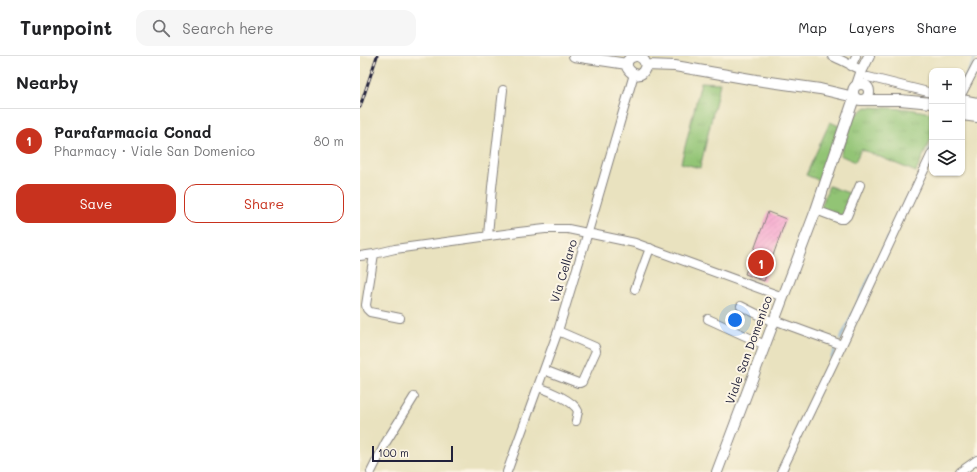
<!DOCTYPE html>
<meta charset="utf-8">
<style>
body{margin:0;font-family:Mali,sans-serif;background:#f6f6f6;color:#202124}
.controls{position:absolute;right:12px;top:12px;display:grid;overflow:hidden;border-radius:8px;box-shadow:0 1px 3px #0004}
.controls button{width:36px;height:36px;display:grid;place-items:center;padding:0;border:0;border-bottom:1px solid #e0e0e0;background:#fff;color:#202124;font:20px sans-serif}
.scale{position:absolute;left:12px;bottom:10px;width:81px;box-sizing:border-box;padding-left:4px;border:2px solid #22223b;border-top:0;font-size:11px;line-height:14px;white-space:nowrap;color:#22223b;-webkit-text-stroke:3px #fcf5e5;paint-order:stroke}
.you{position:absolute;left:375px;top:264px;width:14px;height:14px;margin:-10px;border:3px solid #fff;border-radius:50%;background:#1a73e8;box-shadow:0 0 0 6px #1a73e833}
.badge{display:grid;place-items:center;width:26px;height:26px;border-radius:50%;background:#c8321e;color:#fff;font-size:13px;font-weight:700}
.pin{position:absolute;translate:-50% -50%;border:2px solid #fff;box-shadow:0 1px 4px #0006}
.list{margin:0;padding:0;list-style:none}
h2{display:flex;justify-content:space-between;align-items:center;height:52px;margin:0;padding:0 16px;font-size:17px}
h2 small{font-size:13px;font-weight:400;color:#757577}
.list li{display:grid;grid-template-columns:26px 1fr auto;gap:12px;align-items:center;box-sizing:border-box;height:64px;padding:0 16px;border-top:1px solid #e0e0e0}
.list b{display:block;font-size:15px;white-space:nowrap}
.list p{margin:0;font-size:13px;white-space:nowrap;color:#757577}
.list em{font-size:13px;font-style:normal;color:#757577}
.actions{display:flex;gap:8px;padding:12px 16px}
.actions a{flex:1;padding:9px 0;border:1px solid #c8321e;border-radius:12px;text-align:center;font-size:14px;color:#c8321e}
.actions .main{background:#c8321e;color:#fff}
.icon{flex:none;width:22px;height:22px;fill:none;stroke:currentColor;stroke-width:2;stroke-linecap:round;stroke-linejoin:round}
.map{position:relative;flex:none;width:617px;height:416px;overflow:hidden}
header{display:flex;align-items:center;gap:24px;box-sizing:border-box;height:56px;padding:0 20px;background:#fff;border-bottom:1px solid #e0e0e0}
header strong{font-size:19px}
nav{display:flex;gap:22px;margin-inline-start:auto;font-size:14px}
.search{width:280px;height:36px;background:#f6f6f6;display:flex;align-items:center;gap:10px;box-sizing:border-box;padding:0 14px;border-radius:12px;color:#757577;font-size:15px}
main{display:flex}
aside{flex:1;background:#fff}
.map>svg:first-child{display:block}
.grass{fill:url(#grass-tufts);stroke:#5a7358}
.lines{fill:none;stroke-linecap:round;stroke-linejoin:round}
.stream{stroke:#71ace2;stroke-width:1.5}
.building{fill:url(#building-hatch)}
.minor-casing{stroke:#86827d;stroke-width:10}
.major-casing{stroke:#86827d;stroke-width:12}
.minor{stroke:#fff;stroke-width:8}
.major{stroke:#fff;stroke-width:10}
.rail-casing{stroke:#22223b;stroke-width:3}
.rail{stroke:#fcf5e5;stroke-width:1.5;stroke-dasharray:4.5;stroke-linecap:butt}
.labels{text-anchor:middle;stroke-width:4;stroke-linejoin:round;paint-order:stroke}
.street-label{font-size:12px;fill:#22223b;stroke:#fcf5e5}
</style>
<header>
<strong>Turnpoint</strong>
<div class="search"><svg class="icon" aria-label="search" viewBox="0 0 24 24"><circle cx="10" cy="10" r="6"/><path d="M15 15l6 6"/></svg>Search here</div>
<nav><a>Map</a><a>Layers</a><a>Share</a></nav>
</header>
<main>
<aside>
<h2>Nearby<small></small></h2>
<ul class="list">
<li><span class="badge">1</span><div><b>Parafarmacia Conad</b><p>Pharmacy · Viale San Domenico</p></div><em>80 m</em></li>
</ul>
<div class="actions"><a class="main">Save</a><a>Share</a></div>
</aside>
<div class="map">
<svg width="617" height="416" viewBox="0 0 617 416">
<defs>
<pattern id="grass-tufts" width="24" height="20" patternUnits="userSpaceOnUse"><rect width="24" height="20" fill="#92c475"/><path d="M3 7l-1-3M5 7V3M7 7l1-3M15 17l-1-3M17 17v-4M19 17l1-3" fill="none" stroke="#7ea866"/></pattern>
<pattern id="building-hatch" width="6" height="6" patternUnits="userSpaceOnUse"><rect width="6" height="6" fill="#f6a3cd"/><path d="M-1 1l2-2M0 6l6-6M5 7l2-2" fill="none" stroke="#d38cb1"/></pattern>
</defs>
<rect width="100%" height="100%" fill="#fcf5e5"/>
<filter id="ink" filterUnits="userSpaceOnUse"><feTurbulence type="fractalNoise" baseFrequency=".025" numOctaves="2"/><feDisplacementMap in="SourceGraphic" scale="8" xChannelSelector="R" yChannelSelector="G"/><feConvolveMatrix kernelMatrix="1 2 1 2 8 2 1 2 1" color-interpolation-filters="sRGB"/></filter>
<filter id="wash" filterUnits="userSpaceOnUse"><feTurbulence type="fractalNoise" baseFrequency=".012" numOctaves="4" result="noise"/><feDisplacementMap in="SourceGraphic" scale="16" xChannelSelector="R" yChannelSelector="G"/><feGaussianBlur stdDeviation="0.9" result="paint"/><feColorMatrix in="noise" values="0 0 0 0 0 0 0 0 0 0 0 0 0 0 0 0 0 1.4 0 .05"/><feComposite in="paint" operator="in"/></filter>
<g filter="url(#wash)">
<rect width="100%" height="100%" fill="#e9e2bf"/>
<path class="grass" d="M341,26L360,27L340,112L321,107Z
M506,51L548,53L572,57V80L556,116L501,93L495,106L480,99L494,61Z
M470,66L479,70L461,125L446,119Z
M469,130L494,139L484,160L460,154Z"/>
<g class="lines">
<path class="stream" d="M602,27L616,0
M568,96L572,88
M480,284L547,141
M471,302L477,289"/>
</g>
<g id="blocks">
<path class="building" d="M408,156L426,163L404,225L385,218Z"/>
</g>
</g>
<g filter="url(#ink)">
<use href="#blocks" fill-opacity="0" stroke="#86827d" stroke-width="1"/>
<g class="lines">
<defs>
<path id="minor" d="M472,0C482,4 491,10 502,14
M491,10L496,0
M508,21L572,37
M602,37L617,8
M602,43L617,46
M602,60L617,62
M456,154L480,163H484L487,160L500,129
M128,180L132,131L143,34
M14,198L6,249L7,253L10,256L40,262
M0,200L14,198L35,193L159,176L185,173H208L275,187L423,241
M275,233L290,192
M381,250L413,266
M348,263L405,289
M414,264L482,289
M184,314L218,327H220L222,326L236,295L235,291L198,275
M178,331C188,334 214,345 218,355L216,365
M11,416L26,386L54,341
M147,416L198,275L228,176L274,18
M421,416L482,289L572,97
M600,416L617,404"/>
<path id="major" d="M214,0L267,8
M275,0C254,6 279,30 285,12C287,6 283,2 278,0
M286,9L315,10L396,24L460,33L494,41
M493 36a8 8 0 1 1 16 0a8 8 0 1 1-16 0Z
M497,29L502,14L509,0
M504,44H540L572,47
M602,51L617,54
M357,416L456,154L494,42"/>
</defs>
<use href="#minor" class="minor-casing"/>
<use href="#major" class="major-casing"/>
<use href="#minor" class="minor"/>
<use href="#major" class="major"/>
<defs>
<path id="rail" d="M0,51L17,0"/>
</defs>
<use href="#rail" class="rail-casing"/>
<use href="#rail" class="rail"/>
</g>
</g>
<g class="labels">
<g class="street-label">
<text transform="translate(204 215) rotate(-73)" y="4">Via Cellaro</text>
<text transform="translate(389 294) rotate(-70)" y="4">Viale San Domenico</text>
</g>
</g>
</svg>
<div class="controls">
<button>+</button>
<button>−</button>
<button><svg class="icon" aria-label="layers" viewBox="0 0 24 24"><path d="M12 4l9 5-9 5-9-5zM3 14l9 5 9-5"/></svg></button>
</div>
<div class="scale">100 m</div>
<div class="you"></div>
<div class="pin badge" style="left:401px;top:207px">1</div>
</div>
</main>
